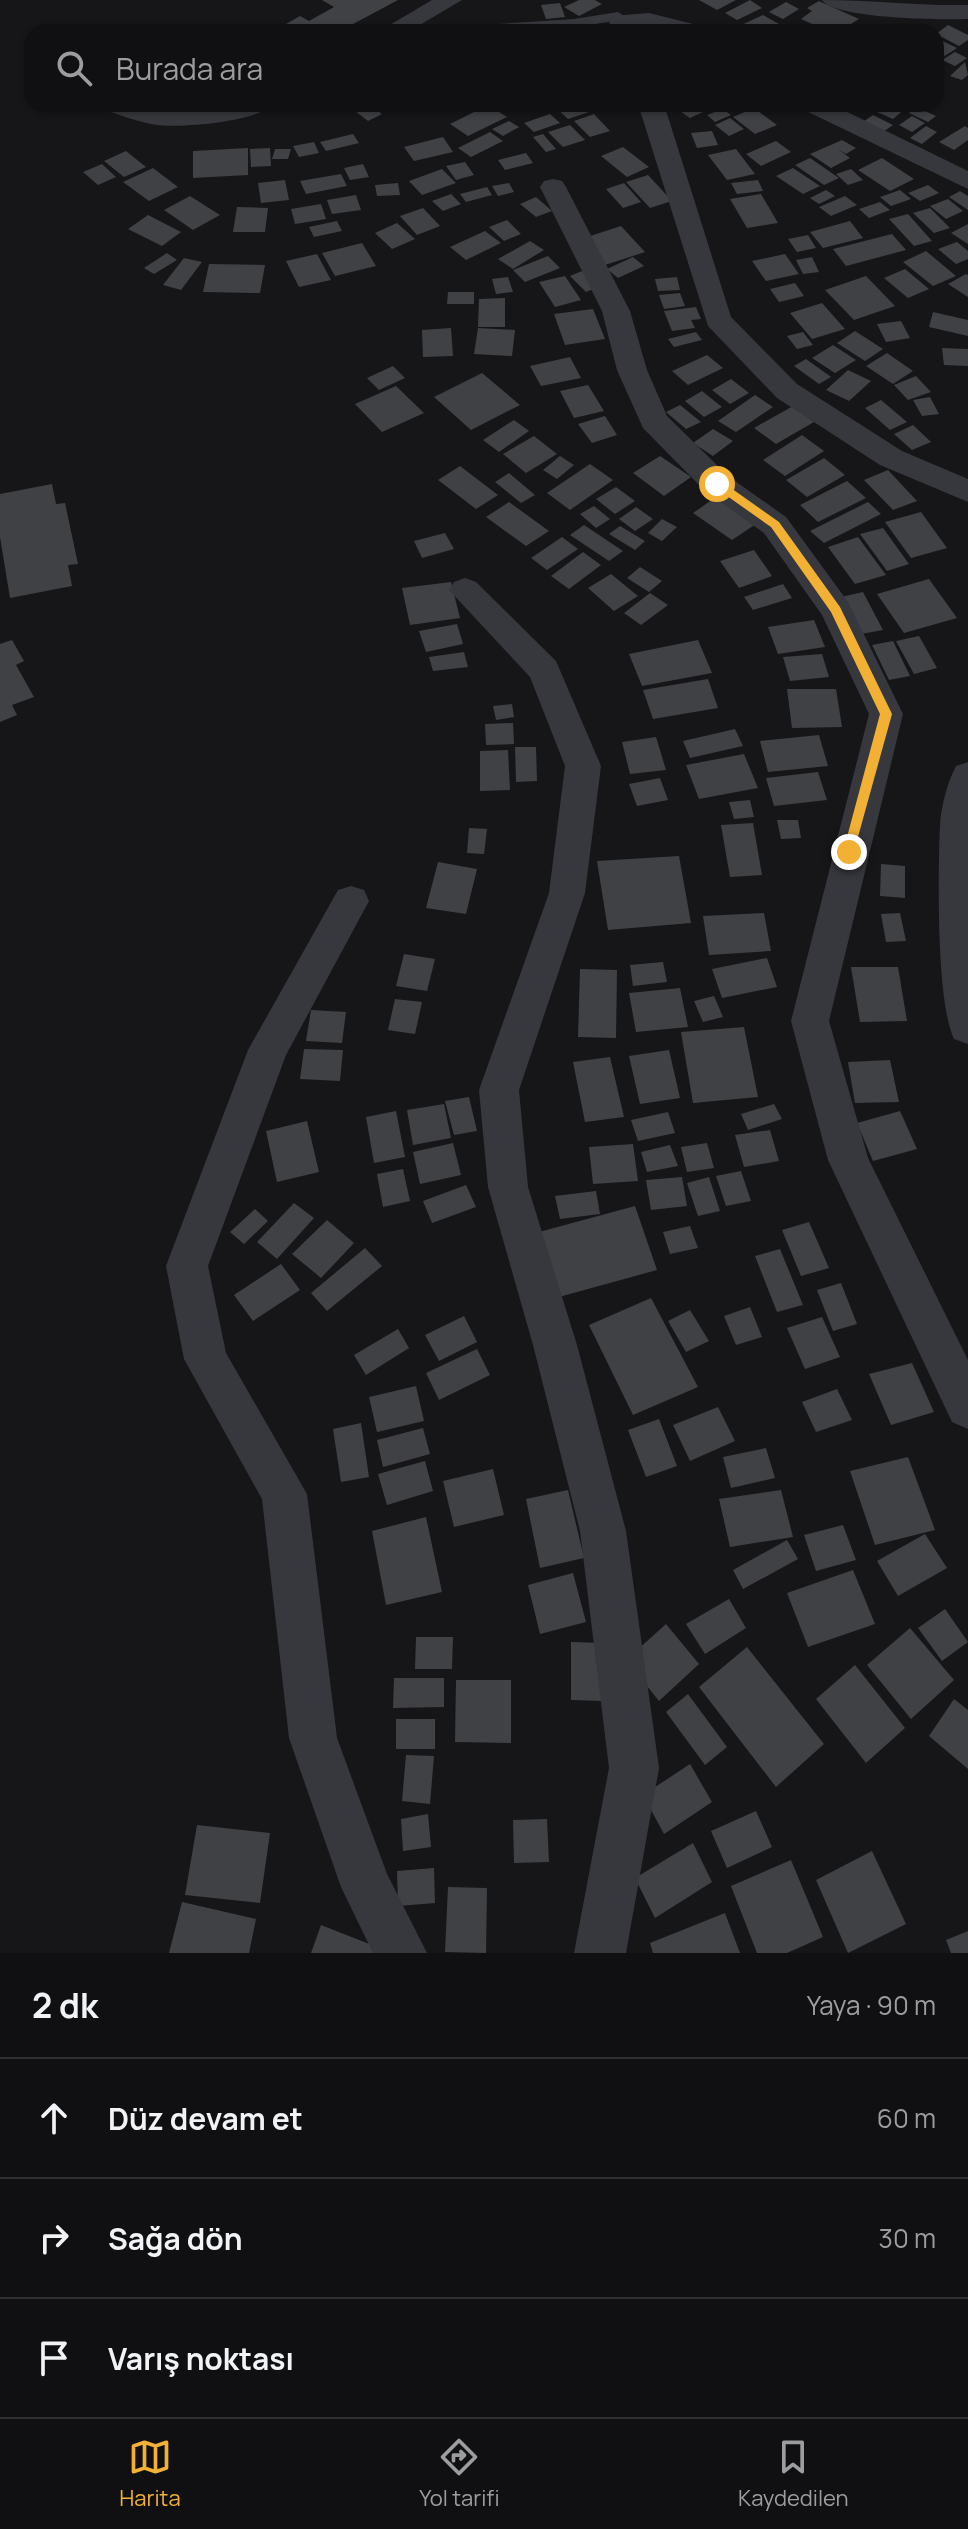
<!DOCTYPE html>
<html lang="tr">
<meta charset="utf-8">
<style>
body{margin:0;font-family:Manrope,sans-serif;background:#19191b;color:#f1f3f6}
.stop{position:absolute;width:24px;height:24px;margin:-18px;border:6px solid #f2b134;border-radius:50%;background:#fff}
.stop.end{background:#f2b134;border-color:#fff;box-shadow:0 2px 8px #0008}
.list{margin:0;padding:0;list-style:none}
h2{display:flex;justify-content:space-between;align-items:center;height:104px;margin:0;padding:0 32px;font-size:34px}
h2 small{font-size:26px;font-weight:400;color:#9c9d9f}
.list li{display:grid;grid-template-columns:52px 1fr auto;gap:24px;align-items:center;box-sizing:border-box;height:120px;padding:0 32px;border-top:2px solid #303032}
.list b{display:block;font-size:30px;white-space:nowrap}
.list em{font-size:26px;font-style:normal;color:#9c9d9f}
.icon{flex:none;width:44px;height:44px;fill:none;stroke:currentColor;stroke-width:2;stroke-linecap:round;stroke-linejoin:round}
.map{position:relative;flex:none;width:968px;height:1953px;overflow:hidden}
.search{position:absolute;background:#101012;box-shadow:0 2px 6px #0004;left:24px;right:24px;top:24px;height:88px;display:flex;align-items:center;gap:20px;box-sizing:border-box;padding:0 28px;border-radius:24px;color:#9c9d9f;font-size:30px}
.sheet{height:464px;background:#101012}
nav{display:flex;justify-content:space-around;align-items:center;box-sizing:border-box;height:112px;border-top:2px solid #303032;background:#101012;font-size:22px;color:#9c9d9f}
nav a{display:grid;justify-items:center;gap:4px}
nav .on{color:#f2b134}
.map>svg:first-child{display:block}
.building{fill:#404145}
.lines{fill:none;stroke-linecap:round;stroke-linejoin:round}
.lane{fill:#37383d;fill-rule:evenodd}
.street{fill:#37383d;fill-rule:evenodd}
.route{fill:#f2b134}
</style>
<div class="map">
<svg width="968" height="1953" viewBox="0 0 968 1953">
<rect width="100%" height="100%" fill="#161618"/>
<path class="building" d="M322,0H398L340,31L332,27L324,32H272L300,16L309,21L334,7Z
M579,0H595L602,4L579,16L564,7Z
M699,0H736L717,10Z
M750,0L762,8L737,20L725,13Z
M819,1L859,19L838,32H830L801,19L812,11L807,8Z
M786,2L799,9L783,19L769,12Z
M560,3L565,17L546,19L541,5Z
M763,15L793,32H748L739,26Z
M948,25L968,35V40L959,46L936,34Z
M936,38L957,48L943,57L936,54Z
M955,52L967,58L955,66L942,60Z
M965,62L968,75L962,80L950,76Z
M567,104H585L592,111L568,119L556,108Z
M681,104H691L703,112L690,118L674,107Z
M859,104H911L893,119Z
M370,105L382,114L368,121L355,111Z
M488,105L507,117L468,136L450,124Z
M916,107L936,116L928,122L909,113Z
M754,108L777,125L755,134L733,117Z
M723,109L731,115L715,122L707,115Z
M550,114L560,123L534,132L524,123Z
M594,114L610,131L590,137L574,121Z
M873,115L893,125L880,134L860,124Z
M912,116L925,123L912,132L899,125Z
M730,118L744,129L729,136L715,125Z
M509,121L519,127L503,136L492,129Z
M570,125L585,140L563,147L548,132Z
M926,126L937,132L922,144L910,138Z
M965,126L968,128V140L954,150L939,142Z
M712,131L718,145L697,148L691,133Z
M490,132L503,141L471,157L458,148Z
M353,134L359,143L326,151L320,142Z
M543,134L556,149L546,152L533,137Z
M443,137L453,152L414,161L404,147Z
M842,140L856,148L846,154L838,149L850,158L831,168L810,154Z
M776,141L791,152L761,166L746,154Z
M314,142L319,153L299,157L293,146Z
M623,147L649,167L627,177L601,156Z
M248,148V175L193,178V151Z
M270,148L271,166L251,167L250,149Z
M275,149H291L288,159H272Z
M736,149L755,174L727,180L708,155Z
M126,151L146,167L124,177L104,161Z
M526,153L533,163L505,170L498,160Z
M810,158L839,178L824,185L795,165Z
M882,158L914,179L890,191L858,170Z
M465,162L474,175L456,180L446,166Z
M102,164L116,177L98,185L83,172Z
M363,164L369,177L350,180L344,168Z
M153,168L178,187L149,201L123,182Z
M793,168L820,186L803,194L776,176Z
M442,169L456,183L422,195L409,181Z
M851,169L863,180L848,185L836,174Z
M341,174L347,186L306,194L300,181Z
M648,175L672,201L650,208L626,182Z
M285,180L289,200L261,203L258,183Z
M758,180L763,191L737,194L731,183Z
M398,183L400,195L377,196L375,185Z
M509,183L514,192L498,196L492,186Z
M624,183L641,202L623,208L606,189Z
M928,185L939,193L920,201L908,193Z
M487,187L492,195L466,202L460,194Z
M826,190L835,196L819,204L810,198Z
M900,190L911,199L891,206L880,197Z
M960,191L968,196V210L949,197Z
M451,194L461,204L443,211L432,201Z
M761,194L778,223L747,228L730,199Z
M356,195L361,210L332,214L327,200Z
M190,196L220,215L193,230L164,210Z
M845,196L857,205L831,216L819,207Z
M536,197L552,211L536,217L520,204Z
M948,199L963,211L946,219L930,206Z
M880,202L890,210L869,218L859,209Z
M321,204L326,219L295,224L291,209Z
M237,207L268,208L265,232H233Z
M423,208L440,226L417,235L400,216Z
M930,208L950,228L934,233L913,213Z
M908,214L932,241L914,246L889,219Z
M148,215L181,232L162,246L128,229Z
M507,220L521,234L504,241L489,227Z
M337,221L342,231L314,237L309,227Z
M850,221L863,238L823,248L810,232Z
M397,223L415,239L392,249L375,233Z
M968,224V244L951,233Z
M621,226L645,252L605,265L581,239Z
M485,231L501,243L466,260L450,247Z
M892,234L906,250L846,266L833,249Z
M808,235L816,248L797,252L788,239Z
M530,241L544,250L513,269L498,259Z
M957,242L968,251V259L956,264L938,249Z
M362,243L376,266L335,276L322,253Z
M926,251L956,276L933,286L903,262Z
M167,253L177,260L154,274L144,268Z
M317,254L331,280L299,287L286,261Z
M785,254L799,274L766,281L752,261Z
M548,256L560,268L525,282L513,270Z
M633,257L644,266L618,278L607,269Z
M812,257L819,272L803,274L796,260Z
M184,258L202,262L181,290L163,285Z
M209,264L265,265L260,293L203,292Z
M905,269L929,289L908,298L884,278Z
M582,271L598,287L586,292L570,276Z
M966,274L968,275V297L948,284Z
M565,276L581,300L555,307L539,282Z
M866,276L895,306L854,320L825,290Z
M508,277L513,292L496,294L492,279Z
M677,277L680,290L658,291L655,279Z
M795,283L804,296L779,302L770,289Z
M448,292H474V304H447Z
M680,293L685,306L664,309L659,295Z
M505,298V327H478L479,299Z
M822,303L845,329L812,339L790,313Z
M696,307L701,319L691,320L695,328L672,331L664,311Z
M593,309L605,339L565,345L554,314Z
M933,312L968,320V336L929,327Z
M901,321L910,338L886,342L877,324Z
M451,328L453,356L423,357L422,330Z
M478,328L515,330L512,356L474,354Z
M855,331L883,349L865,361L837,343Z
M696,332L702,340L674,347L668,339Z
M803,332L813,345L797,349L787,336Z
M833,345L856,360L835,373L812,358Z
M942,348L968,349V366L944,365Z
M887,353L913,371L893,384L866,366Z
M707,355L723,368L688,385L672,371Z
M570,357L581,378L541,386L530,366Z
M806,359L831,377L819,384L794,366Z
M393,366L405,378L379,390L367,378Z
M848,370L871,381L849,401L826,390Z
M482,373L520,405L471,430L434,397Z
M916,376L931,392L908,400L894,385Z
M731,379L749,393L730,404L712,390Z
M588,385L604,411L574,418L560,391Z
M396,386L424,413L382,432L355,404Z
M702,391L722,407L704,417L685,401Z
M755,395L773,407L736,432L718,421Z
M930,397L939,414L922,416L913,400Z
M881,400L907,422L890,430L865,408Z
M680,405L701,422L686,429L666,412Z
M793,406L814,422L776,444L754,428Z
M605,416L617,435L592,443L578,424Z
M514,420L529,431L499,452L483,440Z
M913,425L931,442L912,450L894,434Z
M713,429L733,441L713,456L693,443Z
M802,435L824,451L785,476L763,460Z
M534,436L557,454L526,473L503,454Z
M560,456L574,465L557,479L543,470Z
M660,456L691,477L664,496L633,473Z
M824,458L845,475L807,497L786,480Z
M590,464L613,480L570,510L547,493Z
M460,466L498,495L476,509L438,480Z
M888,470L917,501L893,510L864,480Z
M509,473L535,495L521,503L495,482Z
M847,481L866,498L818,522L800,505Z
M52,484L56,504L65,503L78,564L68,565L72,586L10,598L0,537V494Z
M616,487L635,501L615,514L596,499Z
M719,495L759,522L732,540L693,513Z
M509,502L549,531L526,546L486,517Z
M868,502L881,514L824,543L810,531Z
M594,506L610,519L596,528L580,514Z
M636,507L653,519L635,531L619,519Z
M921,512L947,548L911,558L885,522Z
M662,519L677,527L662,541L648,533Z
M584,525L623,551L609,561L570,535Z
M620,526L645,541L635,550L609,534Z
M883,528L909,564L887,571L860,534Z
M445,533L454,549L422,558L414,541Z
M562,537L578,549L547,570L531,558Z
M858,537L886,575L855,584L828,547Z
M754,550L772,576L739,588L720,561Z
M583,552L601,565L569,589L551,576Z
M640,567L662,581L649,592L627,578Z
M611,574L638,596L614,611L588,588Z
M929,579L957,618L904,633L877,594Z
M451,582L460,618L410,625L402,588Z
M783,584L792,598L753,610L744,597Z
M863,592L883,630L861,634L841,597Z
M650,593L668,605L641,625L624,613Z
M814,620L825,647L778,654L768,627Z
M457,624L463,644L426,652L419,631Z
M919,636L937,668L914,674L896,641Z
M12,640L24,661L16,665L34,697L12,705L17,715L0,722V644Z
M698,640L712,673L642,686L629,654Z
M893,641L910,676L889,680L872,645Z
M464,652L468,667L433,671L429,657Z
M822,654L829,677L790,681L783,657Z
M708,679L718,708L653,719L643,690Z
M787,689H836L842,727L792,728Z
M512,704L514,717L496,720L493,706Z
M513,723L514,744L486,745L485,724Z
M735,729L743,746L690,758L683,741Z
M819,735L828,766L768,772L760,741Z
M656,737L666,770L630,774L622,742Z
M515,747H536L537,781L516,782Z
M508,750L510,790L480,791V751Z
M744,754L758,788L699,799L686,765Z
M818,772L827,800L774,806L766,778Z
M660,778L668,800L637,806L629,784Z
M750,800L754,817L734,819L729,802Z
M777,820H798L801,838L781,839Z
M753,823L762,875L730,877L721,825Z
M469,828L487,829L484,854L467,853Z
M679,856L691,923L608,930L597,861Z
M438,862L477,869L466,914L426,908Z
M881,864L905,866V898L880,896Z
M764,913L771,951L709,955L703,916Z
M900,913L906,941L886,942L881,914Z
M404,954L435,959L427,991L396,986Z
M767,958L777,987L722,998L712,969Z
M663,962L667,982L633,986L630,965Z
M851,967H898L907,1021L860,1022Z
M580,969L617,970L616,1038L578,1037Z
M680,988L688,1027L636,1032L629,993Z
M714,996L723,1017L703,1022L694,1001Z
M395,999L422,1002L415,1034L388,1030Z
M311,1010L346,1012L342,1043L306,1041Z
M744,1027L758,1097L693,1103L681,1032Z
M304,1049L343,1050L340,1081L300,1079Z
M669,1050L680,1098L640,1104L629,1056Z
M610,1057L624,1117L585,1122L573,1062Z
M890,1060L899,1102L855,1103L848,1062Z
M469,1097L477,1131L454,1135L445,1101Z
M444,1104L451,1138L413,1145L407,1110Z
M774,1104L782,1119L748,1130L741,1114Z
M396,1111L405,1157L374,1163L366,1117Z
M900,1111L917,1149L873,1161L857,1123Z
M668,1112L675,1133L638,1141L631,1120Z
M307,1121L319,1172L277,1182L266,1131Z
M770,1130L779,1161L744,1167L735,1135Z
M453,1143L461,1175L420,1184L413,1152Z
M707,1143L714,1168L687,1172L681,1147Z
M633,1144L638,1181L593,1184L589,1147Z
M670,1145L678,1166L647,1172L641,1152Z
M403,1169L410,1201L383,1207L377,1174Z
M741,1171L751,1201L726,1206L716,1176Z
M682,1177L687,1206L651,1210L646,1180Z
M709,1177L720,1211L698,1216L687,1183Z
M466,1185L476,1207L432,1223L423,1201Z
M596,1191L600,1214L560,1219L555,1196Z
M294,1203L314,1218L277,1259L257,1242Z
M635,1206L657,1270L548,1300L528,1235Z
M255,1209L268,1221L244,1244L230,1232Z
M327,1220L354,1243L321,1278L292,1254Z
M809,1222L829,1268L801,1276L782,1230Z
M690,1226L698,1248L670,1254L663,1232Z
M365,1248L382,1266L327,1311L311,1293Z
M780,1249L803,1305L777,1312L755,1256Z
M281,1264L300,1290L253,1321L234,1295Z
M841,1283L857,1324L833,1331L817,1290Z
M651,1298L698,1387L633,1415L589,1325Z
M750,1307L762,1337L736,1345L724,1316Z
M690,1310L709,1341L686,1352L668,1321Z
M464,1316L477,1342L439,1361L425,1335Z
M822,1317L840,1357L805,1369L787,1328Z
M398,1329L409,1348L366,1375L354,1355Z
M477,1349L490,1375L439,1400L426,1373Z
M912,1363L934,1412L891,1425L869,1374Z
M416,1386L424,1421L377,1432L369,1397Z
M837,1389L852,1420L816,1432L802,1402Z
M718,1407L735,1441L690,1461L673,1425Z
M659,1419L677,1466L646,1477L628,1430Z
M361,1423L369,1477L341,1482L333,1429Z
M423,1428L430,1454L383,1467L377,1440Z
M766,1448L775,1478L731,1488L723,1457Z
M908,1457L935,1530L875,1545L850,1471Z
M425,1461L433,1491L387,1505L378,1474Z
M493,1469L504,1515L454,1527L443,1481Z
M568,1490L584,1558L540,1568L526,1499Z
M781,1490L793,1537L730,1547L719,1499Z
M426,1517L442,1592L386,1605L372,1531Z
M843,1525L856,1560L816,1571L804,1535Z
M925,1534L947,1568L898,1596L877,1561Z
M787,1540L798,1559L743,1589L733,1570Z
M853,1570L875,1624L808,1647L787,1593Z
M573,1573L586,1622L540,1634L528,1585Z
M729,1599L746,1628L705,1654L686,1624Z
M945,1609L968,1642L942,1661L918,1628Z
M666,1624L699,1664L659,1701L626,1660Z
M910,1628L954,1680L911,1719L867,1665Z
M416,1637H453L452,1669H415Z
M571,1642L601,1643L602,1701L571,1700Z
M747,1647L824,1744L776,1787L699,1687Z
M855,1665L905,1728L866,1763L816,1699Z
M394,1678H444V1707L393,1708Z
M456,1680H511V1743L455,1742Z
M688,1694L727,1747L705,1765L666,1712Z
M954,1699L968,1710V1769L929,1736Z
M396,1719H435V1749H396Z
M406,1755L434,1756L430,1804L402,1801Z
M690,1764L712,1802L664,1834L643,1795Z
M756,1811L772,1847L727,1868L711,1831Z
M428,1814L431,1847L403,1851L401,1819Z
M547,1819L549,1862L514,1863L513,1820Z
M197,1825L270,1833L260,1903L185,1895Z
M693,1843L712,1882L655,1918L635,1878Z
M872,1851L906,1924L848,1953L816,1880Z
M791,1860L823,1937L787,1953H757L731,1886Z
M434,1868L435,1903L398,1906L397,1871Z
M448,1887L487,1888L486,1953L445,1952Z
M182,1902L256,1919L249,1953H169Z
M725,1913L740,1953H653L650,1943Z
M321,1925L377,1947L375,1953H311Z
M968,1931V1953H951L946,1940Z"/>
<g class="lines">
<path class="lane" d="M618,12L624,16L623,19C576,29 489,39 444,31L450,27L574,19Z"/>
<path class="street" d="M432,0H462L408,32H378Z
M822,0C871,0 919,6 968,5V19C943,20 835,19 822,0Z
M649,13L693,24L705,32L640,28H635L636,32H612L609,21L612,16Z
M98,104H139L160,110L272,104C260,122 178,128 157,125C138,122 120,115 102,109Z
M638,104H664L731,317L797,384L902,451L968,479V502L880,465L777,398L708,326Z
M798,104H831L968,171V189L802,109Z
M553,179L562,181L566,187L630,311L647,370L667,416L728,476L786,517L848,602L903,714L829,1021L868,1158L968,1360V1429L952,1422L828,1160L791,1021L869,714L822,615L764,533L706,492L643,428L617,370L602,311L540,187L544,181Z
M465,578L476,582L556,661L601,766L585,893L519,1090L528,1187L577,1345L626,1531L659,1768L626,1953H574L609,1768L580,1531L533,1345L488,1187L479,1090L549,893L565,766L530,677L449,590L454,582Z
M968,762V1044L954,1039C936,1001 938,871 940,825C941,807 947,783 956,766Z
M351,886L364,890L369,901L286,1055L208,1266L226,1353L307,1494L337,1738L387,1874L427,1953H373L341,1887L289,1738L262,1499L184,1359L166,1266L248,1050L338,890Z"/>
</g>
<path class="route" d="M713,481H721L779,522L840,607L892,714L853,855L843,852L880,714L831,612L771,527L713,486Z"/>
</svg>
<div class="stop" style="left:717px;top:484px"></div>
<div class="stop end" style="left:849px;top:852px"></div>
<div class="search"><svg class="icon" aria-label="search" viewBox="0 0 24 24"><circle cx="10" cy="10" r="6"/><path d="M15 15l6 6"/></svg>Burada ara</div>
</div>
<section class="sheet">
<h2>2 dk<small>Yaya · 90 m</small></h2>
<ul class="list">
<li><svg class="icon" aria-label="ahead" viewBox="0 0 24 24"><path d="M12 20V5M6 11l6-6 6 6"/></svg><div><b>Düz devam et</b></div><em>60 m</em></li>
<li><svg class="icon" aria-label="right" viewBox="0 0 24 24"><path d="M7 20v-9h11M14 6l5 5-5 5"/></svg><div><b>Sağa dön</b></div><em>30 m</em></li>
<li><svg class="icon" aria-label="arrive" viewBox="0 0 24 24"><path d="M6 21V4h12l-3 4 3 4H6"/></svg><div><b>Varış noktası</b></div></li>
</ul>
</section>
<nav>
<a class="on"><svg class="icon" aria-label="map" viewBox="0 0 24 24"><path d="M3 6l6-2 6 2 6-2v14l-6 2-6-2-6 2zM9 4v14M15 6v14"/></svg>Harita</a>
<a><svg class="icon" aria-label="directions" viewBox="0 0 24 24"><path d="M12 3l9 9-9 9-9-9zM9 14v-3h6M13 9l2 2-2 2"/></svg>Yol tarifi</a>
<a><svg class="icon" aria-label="saved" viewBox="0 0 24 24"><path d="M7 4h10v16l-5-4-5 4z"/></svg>Kaydedilen</a>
</nav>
